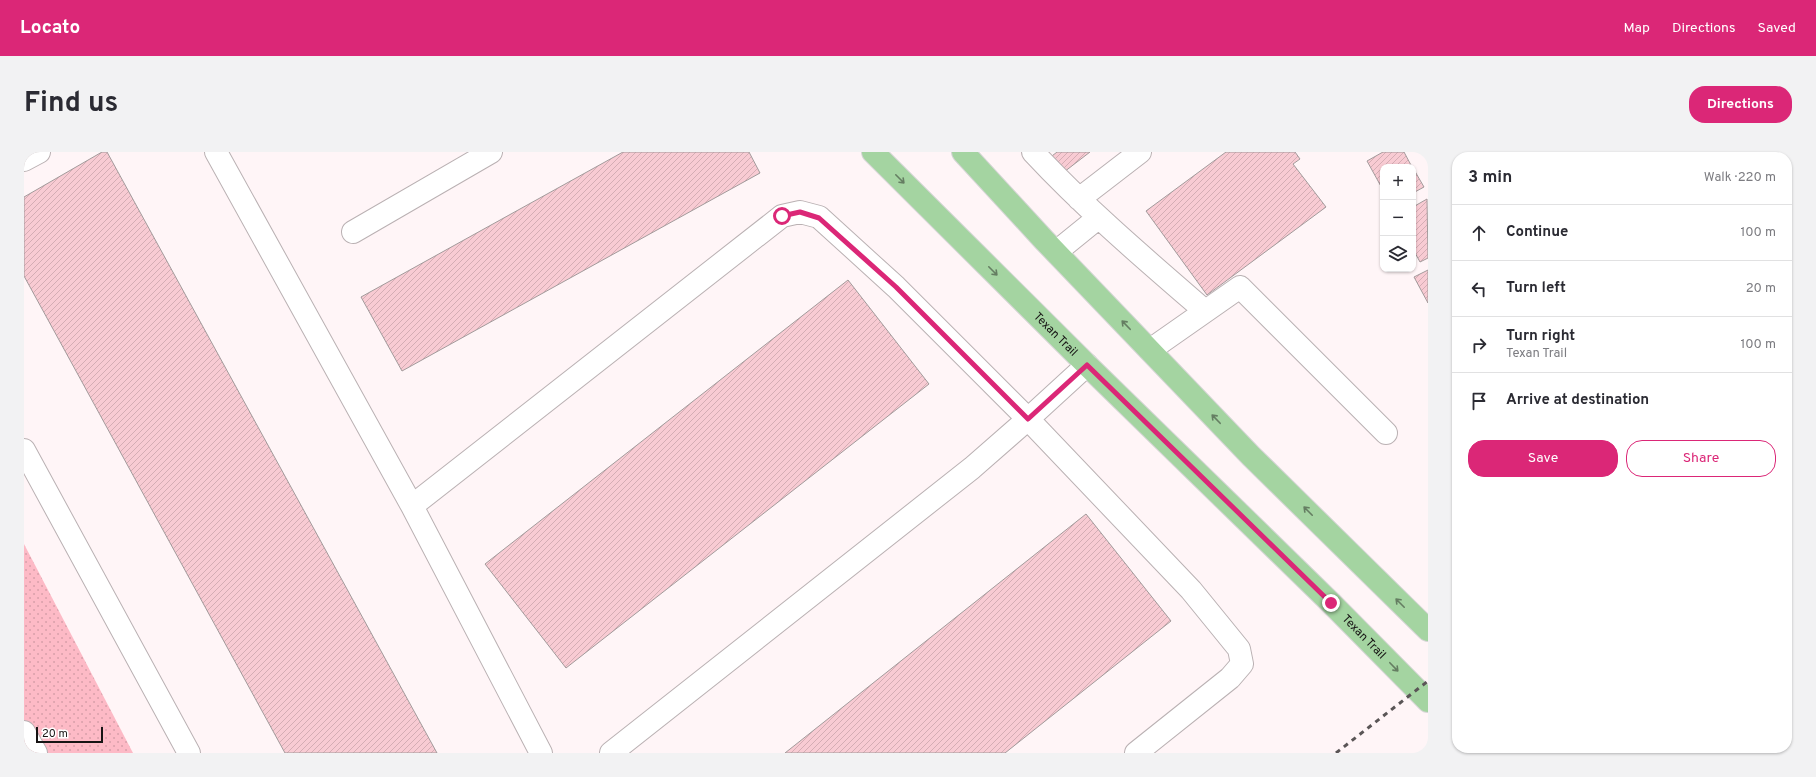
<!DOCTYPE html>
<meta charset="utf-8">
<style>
body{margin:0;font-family:Overpass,sans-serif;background:#f2f2f3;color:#2b2b33}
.controls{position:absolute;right:12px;top:12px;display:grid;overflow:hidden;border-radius:8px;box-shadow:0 1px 3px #0004}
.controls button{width:36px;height:36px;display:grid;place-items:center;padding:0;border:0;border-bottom:1px solid #e1e1e2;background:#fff;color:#2b2b33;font:20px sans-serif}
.scale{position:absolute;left:12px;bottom:10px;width:67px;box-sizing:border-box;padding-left:4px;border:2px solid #171414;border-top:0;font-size:11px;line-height:14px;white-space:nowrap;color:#171414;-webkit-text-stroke:3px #fff;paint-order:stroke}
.stop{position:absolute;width:12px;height:12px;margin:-9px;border:3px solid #db2777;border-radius:50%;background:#fff}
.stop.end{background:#db2777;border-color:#fff;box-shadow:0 1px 4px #0008}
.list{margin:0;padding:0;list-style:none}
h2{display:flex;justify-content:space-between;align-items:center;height:52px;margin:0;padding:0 16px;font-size:17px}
h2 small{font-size:13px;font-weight:400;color:#7c7c81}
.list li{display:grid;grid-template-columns:26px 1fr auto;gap:12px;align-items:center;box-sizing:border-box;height:56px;padding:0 16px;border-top:1px solid #e1e1e2}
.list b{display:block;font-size:15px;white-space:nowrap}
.list p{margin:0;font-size:13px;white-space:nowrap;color:#7c7c81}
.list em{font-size:13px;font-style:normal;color:#7c7c81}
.actions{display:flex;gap:8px;padding:12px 16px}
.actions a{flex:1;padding:9px 0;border:1px solid #db2777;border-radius:16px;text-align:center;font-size:14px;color:#db2777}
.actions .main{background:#db2777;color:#fff}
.icon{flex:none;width:22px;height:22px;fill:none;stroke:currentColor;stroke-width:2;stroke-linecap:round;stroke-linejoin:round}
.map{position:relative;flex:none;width:1404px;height:601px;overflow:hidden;border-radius:16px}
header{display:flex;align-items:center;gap:24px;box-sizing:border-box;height:56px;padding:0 20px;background:#db2777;color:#fff}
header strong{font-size:19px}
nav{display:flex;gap:22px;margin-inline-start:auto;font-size:14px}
.intro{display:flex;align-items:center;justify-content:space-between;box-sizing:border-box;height:96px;padding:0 24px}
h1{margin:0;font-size:28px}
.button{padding:10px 18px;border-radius:16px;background:#db2777;color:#fff;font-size:14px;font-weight:700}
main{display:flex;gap:24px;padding:0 24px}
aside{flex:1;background:#fff;border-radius:16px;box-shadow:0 1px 3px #0004}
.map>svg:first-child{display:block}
.grass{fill:url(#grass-dots)}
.building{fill:url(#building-hatch);stroke:#a29a9b}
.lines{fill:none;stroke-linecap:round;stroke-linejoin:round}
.minor-casing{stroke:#bab1b3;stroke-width:24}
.major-casing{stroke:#d5d5d5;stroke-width:24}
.minor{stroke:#fff;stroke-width:22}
.major{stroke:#a4d4a1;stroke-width:22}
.rail{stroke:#5a5556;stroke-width:3;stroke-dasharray:5 5;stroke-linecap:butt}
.oneway{stroke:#657e62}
.route{stroke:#db2777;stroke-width:5}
.labels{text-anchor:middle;stroke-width:3;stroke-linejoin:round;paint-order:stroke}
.street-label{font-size:12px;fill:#171414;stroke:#fff}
</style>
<header>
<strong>Locato</strong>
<nav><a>Map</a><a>Directions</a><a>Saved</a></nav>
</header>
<div class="intro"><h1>Find us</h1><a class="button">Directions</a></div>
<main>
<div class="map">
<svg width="1404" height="601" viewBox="0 0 1404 601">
<defs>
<pattern id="grass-dots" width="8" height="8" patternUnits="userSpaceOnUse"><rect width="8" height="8" fill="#fdbac6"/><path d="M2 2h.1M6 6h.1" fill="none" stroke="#d89fa9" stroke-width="1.8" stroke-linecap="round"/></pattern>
<pattern id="building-hatch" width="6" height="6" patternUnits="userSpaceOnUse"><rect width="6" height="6" fill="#f8cbd3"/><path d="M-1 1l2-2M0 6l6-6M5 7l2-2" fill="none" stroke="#d4adb4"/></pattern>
</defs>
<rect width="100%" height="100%" fill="#fff5f7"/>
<path class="grass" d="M0,392L109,601H0Z"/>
<path class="building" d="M78,0H83L413,601H261L0,124V45Z
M599,0H725L736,21L378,219L337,145Z
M1033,0H1066L1040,20L1028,4Z
M1202,0H1271L1276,7L1269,12L1302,55L1183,143L1122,59Z
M1359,0H1380L1388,15H1359V38L1343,9Z
M1389,16L1400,35L1389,41Z
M1403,47L1404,106L1396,110L1389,97V55Z
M1404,118V151L1390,125Z
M824,128L905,232L542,516L461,412Z
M1062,362L1147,469L981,601H761Z"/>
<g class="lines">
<defs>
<path id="minor" d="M192,0L388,354L517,601
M1009,0C1062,57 1122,108 1181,159
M0,8L15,0
M1055,47L1116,0
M329,80L467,0
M1032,100L1074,66
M1126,198L1216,135L1362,281
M0,298L165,601
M388,354L758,64L776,60L795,65L872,135L1004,267L1167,438L1215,497L1218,512L1206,526L1112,601
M0,580L12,601
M587,601L948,316L1004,267L1063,213"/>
<g id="major">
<path id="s1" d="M849,0L1063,213L1307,451L1404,549"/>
<path d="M939,0L1020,88L1227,304L1404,478"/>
</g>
</defs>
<use href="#minor" class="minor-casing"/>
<use href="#major" class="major-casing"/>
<use href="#minor" class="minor"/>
<use href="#major" class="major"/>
<path class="rail" d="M1312,601L1404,529"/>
</g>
<defs><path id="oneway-shaft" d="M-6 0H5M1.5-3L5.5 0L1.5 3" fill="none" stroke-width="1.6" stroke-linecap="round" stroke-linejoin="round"/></defs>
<g class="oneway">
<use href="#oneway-shaft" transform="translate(876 27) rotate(45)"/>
<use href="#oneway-shaft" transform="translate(969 119) rotate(45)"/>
<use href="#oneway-shaft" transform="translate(1102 173) rotate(-134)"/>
<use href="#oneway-shaft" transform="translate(1192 267) rotate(-134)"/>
<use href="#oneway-shaft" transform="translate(1284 359) rotate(-135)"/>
<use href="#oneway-shaft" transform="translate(1376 451) rotate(-135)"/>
<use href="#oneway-shaft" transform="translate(1370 515) rotate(46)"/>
</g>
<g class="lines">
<path class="route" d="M758,64L776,60L795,66L872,135L1004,267L1063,213L1307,451"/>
</g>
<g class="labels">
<g class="street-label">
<text dy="4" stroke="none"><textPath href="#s1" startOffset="258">Texan Trail</textPath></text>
<text dy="4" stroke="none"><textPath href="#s1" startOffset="690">Texan Trail</textPath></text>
</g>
</g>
</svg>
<div class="controls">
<button>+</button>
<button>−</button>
<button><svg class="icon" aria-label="layers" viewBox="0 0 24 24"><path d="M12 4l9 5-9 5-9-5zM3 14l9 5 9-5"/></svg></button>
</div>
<div class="scale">20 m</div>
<div class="stop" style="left:758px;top:64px"></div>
<div class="stop end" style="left:1307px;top:451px"></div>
</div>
<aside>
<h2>3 min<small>Walk · 220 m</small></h2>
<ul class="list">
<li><svg class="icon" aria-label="ahead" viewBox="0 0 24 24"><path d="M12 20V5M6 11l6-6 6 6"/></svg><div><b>Continue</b></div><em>100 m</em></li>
<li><svg class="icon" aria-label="left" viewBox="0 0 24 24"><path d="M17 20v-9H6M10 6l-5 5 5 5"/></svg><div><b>Turn left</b></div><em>20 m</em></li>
<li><svg class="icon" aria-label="right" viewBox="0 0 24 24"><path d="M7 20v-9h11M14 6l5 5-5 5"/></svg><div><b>Turn right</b><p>Texan Trail</p></div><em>100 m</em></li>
<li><svg class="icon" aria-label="arrive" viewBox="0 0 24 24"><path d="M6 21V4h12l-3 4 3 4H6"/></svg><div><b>Arrive at destination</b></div></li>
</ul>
<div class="actions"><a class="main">Save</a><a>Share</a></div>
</aside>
</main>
